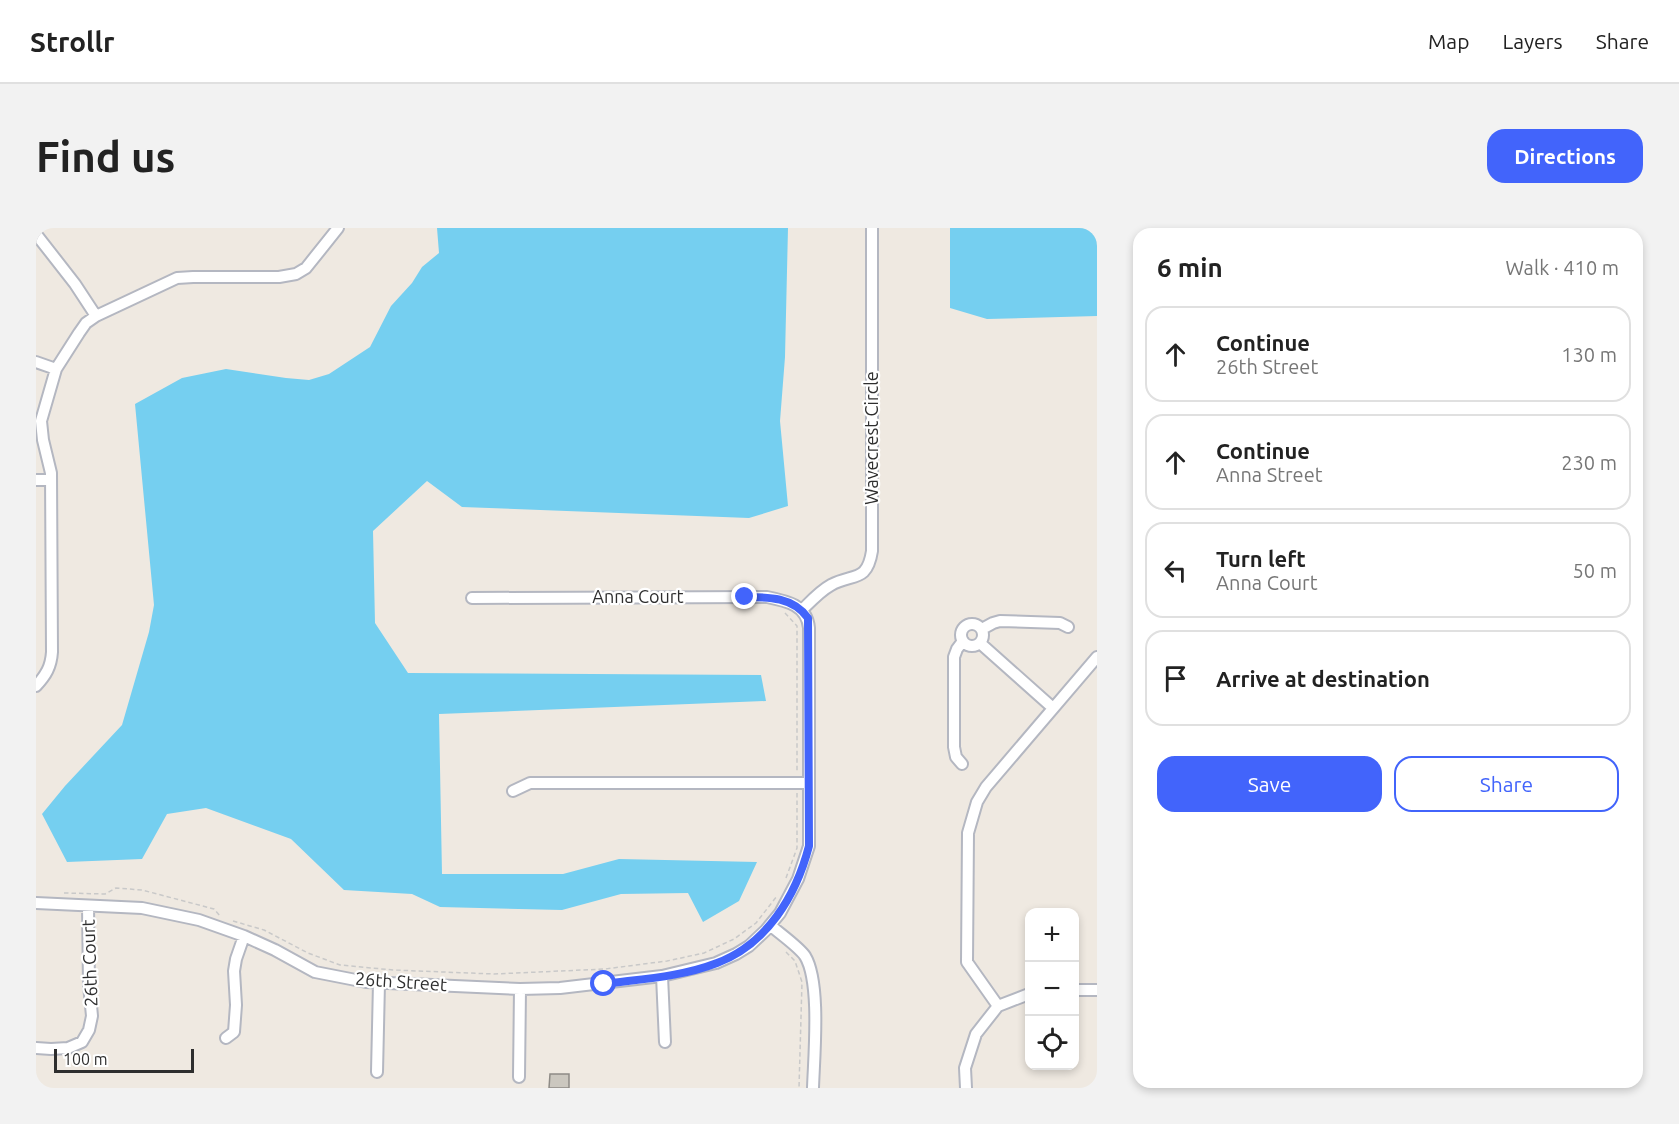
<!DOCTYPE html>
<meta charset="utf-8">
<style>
body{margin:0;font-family:Ubuntu,sans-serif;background:#f2f2f2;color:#222}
.controls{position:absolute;right:18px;bottom:18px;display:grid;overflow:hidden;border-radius:12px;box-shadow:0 3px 9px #0003}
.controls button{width:54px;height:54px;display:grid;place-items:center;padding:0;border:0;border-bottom:2px solid #e0e0e0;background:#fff;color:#222;font:30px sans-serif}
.scale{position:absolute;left:18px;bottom:15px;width:140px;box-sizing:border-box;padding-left:6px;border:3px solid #2e2e2e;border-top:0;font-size:16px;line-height:21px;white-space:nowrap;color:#2e2e2e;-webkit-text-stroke:4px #fff;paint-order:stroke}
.stop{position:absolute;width:18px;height:18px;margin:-14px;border:4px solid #4264fb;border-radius:50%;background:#fff}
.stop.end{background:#4264fb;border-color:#fff;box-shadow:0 2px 6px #0008}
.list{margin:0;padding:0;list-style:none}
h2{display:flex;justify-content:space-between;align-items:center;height:78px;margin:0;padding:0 24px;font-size:26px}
h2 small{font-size:20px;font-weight:400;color:#767676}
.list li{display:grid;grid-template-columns:39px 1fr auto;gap:18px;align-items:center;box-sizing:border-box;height:96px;margin:0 12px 12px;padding:0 12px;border:2px solid #e0e0e0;border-radius:18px}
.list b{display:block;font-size:22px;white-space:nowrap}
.list p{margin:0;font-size:20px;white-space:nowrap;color:#767676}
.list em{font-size:20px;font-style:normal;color:#767676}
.actions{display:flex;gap:12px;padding:18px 24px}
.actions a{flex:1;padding:14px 0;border:2px solid #4264fb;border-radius:18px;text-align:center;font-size:21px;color:#4264fb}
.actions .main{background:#4264fb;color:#fff}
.icon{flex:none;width:33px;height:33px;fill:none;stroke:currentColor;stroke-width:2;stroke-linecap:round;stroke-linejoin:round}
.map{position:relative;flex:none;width:1061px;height:860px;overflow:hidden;border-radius:18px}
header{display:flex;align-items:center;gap:36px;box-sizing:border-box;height:84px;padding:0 30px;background:#fff;border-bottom:2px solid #e0e0e0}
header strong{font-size:28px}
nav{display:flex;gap:33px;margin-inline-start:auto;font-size:21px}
.intro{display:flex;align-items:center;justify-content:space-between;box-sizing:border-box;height:144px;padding:0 36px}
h1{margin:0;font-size:42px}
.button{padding:15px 27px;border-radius:18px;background:#4264fb;color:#fff;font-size:21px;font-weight:700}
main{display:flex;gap:36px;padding:0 36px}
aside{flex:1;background:#fff;border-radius:18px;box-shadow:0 3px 9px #0003}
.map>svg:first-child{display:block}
.water{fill:#75cff0}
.building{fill:#cbc7bf;stroke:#8e8b86;stroke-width:1.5}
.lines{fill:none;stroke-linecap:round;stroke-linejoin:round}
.street-casing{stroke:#b4b7c1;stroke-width:14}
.path{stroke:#c9c9c9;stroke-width:1.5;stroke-dasharray:4.5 3;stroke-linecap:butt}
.street{stroke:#fff;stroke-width:10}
.route{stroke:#4264fb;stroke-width:8}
.labels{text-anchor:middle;stroke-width:4.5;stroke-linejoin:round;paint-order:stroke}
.street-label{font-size:18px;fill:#2e2e2e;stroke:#fff}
</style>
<header>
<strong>Strollr</strong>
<nav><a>Map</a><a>Layers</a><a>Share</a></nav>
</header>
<div class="intro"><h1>Find us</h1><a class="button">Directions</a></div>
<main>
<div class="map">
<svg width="1061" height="860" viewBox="0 0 1061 860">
<rect width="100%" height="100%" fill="#efe9e1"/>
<path class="water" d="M401,0H752L749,129L744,193L752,278L713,290L426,279L391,253L337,303L339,395L372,445L725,447L730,473L403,486L406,646H527L583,631L721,634L703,673L667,694L652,665L585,666L526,682L404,679L376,666L308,662L255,611L170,580L131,586L106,631L31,634L6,586L29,558L86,497L113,404L118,377L99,176L146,150L190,141L250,150L273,152L293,146L334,119L355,78L376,55L386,39L403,25Z
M914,0H1061V88L951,91L914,80Z"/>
<path class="building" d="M514,846H533V860H513Z"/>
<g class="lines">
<defs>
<path id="street" d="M0,6L39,56L60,88
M0,134L20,141
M0,252H15
M766,382C775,373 784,363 795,357C817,345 831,355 836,323V0
M925 407a11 11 0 1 1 22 0a11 11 0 1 1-22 0Z
M946,401L957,395L964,393L1024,395L1032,399
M944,415L1017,480
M0,458C10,447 15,439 16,424L15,245L7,212L5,193L20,141L43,105L50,95L60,88L141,50L157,49H243L260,46L270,40L302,0
M926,536L920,529L918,519V429L921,421L927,413
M477,563L494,555H773
M0,675L106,680L163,692L208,708L239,722L279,744L330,754L484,761L524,760L626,748L680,735L700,726L713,718L730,702L744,685L762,651L773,618V400C771,377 751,373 731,369L436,370
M734,697C743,705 763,719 769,728C785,754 778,828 777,860
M626,748L629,814
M1038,762H1061
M962,778L931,734L932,605L941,574L950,559L1061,429
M962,778L993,766
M190,810L198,804L200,777L198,743L200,731L208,708
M0,820L15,821L32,820L46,814L53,802L56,788L53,757L52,678
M341,844L343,755
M483,849L484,761
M930,860L929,840L940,806L962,778"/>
</defs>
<use href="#street" class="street-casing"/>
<path class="path" d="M749,385L761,398V544
M750,650L761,620V564
M28,665L69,666L80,660L106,662L178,681L184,688
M197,693L228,702L272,725L304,737L357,742L458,746L569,741L631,733L668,725L698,711L720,695L741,668
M750,724L759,733L766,754L763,860"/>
<use href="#street" class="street"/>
</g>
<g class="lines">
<path class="route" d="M568,756C605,751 645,749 681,735C731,716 760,668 773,618L772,390C757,369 733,369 709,369"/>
</g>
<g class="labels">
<g class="street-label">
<text transform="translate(836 210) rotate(-90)" y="6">Wavecrest Circle</text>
<text x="602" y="375">Anna Court</text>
<text transform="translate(54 735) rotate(-92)" y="6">26th Court</text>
<text transform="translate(365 754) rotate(4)" y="6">26th Street</text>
</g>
</g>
</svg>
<div class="controls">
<button>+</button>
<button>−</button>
<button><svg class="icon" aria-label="locate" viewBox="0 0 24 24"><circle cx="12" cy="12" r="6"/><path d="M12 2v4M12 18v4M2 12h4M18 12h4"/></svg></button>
</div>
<div class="scale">100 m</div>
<div class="stop" style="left:568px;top:756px"></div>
<div class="stop end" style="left:709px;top:369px"></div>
</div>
<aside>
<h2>6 min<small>Walk · 410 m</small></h2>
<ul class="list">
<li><svg class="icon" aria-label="ahead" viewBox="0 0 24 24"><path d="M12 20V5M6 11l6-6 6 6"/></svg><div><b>Continue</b><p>26th Street</p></div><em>130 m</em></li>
<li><svg class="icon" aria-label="ahead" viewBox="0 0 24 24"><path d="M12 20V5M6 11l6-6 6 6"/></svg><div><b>Continue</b><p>Anna Street</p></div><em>230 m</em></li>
<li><svg class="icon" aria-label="left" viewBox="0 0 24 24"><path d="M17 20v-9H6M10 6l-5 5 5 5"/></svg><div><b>Turn left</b><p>Anna Court</p></div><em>50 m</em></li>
<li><svg class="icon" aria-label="arrive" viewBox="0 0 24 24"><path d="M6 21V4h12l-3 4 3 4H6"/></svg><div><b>Arrive at destination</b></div></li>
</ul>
<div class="actions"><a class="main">Save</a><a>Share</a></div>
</aside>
</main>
